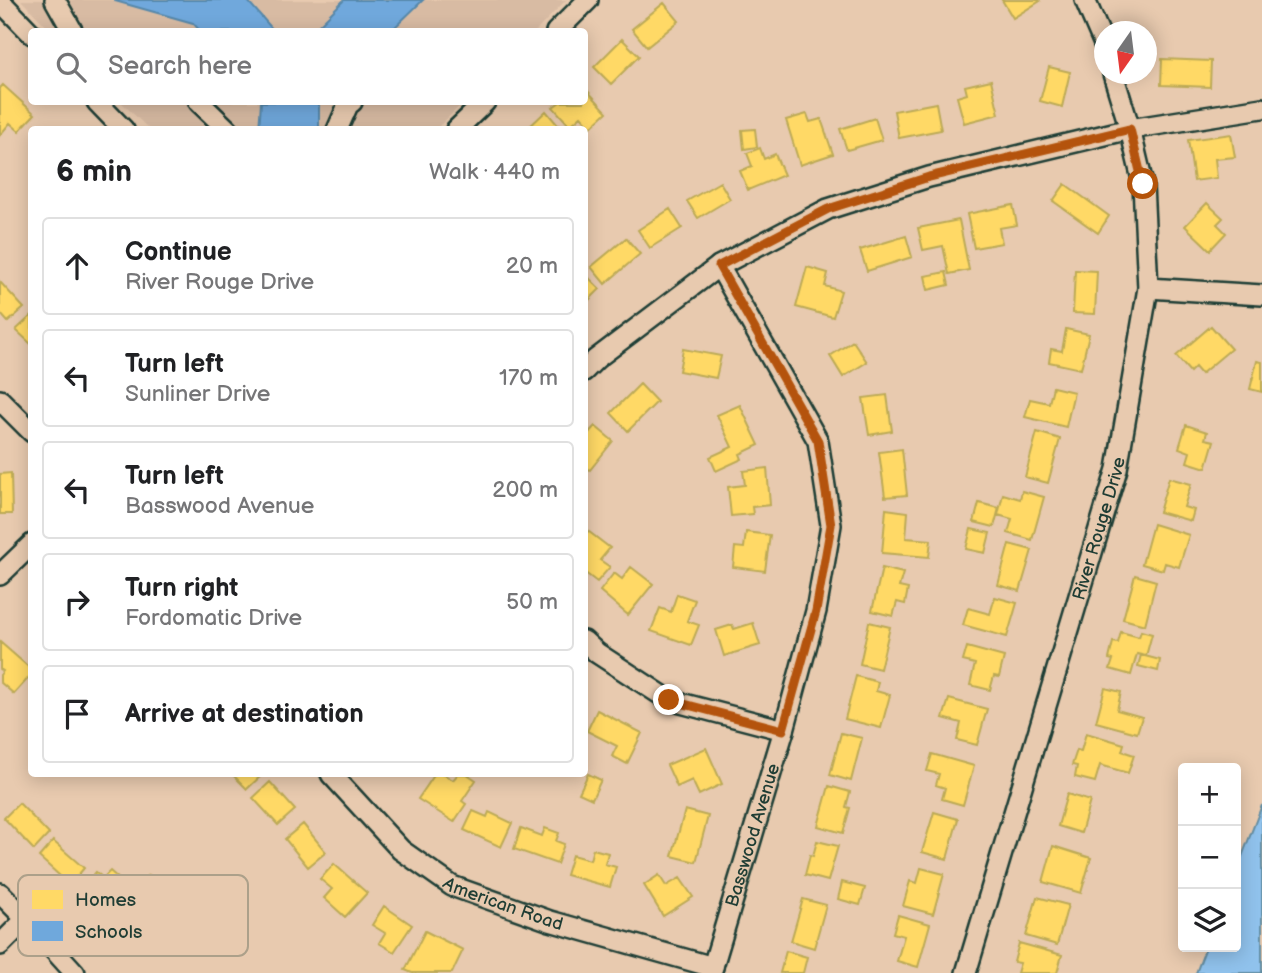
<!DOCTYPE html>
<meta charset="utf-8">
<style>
body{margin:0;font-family:"Balsamiq Sans",sans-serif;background:#f2f2f2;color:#202124}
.controls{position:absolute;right:21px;bottom:21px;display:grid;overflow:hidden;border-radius:7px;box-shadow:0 4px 18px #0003}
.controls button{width:63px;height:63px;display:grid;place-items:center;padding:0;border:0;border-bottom:2px solid #e0e0e0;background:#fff;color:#202124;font:35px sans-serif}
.compass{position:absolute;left:1094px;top:21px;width:63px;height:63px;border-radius:50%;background:#fff;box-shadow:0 4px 18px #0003;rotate:194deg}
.stop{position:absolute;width:21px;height:21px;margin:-16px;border:5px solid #b45309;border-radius:50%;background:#fff}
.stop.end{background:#b45309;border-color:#fff;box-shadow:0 2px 7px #0008}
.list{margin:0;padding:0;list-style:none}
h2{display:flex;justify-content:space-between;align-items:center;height:91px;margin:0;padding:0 28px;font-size:30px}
h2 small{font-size:23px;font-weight:400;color:#757577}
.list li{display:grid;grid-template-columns:46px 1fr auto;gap:21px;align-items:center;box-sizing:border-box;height:98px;margin:0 14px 14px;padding:0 14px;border:2px solid #e0e0e0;border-radius:7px}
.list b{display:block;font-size:26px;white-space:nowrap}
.list p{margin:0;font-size:23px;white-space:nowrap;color:#757577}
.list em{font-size:23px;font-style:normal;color:#757577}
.icon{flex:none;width:38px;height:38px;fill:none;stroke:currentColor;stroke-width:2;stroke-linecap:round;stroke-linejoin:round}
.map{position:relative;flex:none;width:1262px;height:973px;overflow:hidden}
.search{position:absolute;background:#fff;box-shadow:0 4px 18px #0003;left:28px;top:28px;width:560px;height:77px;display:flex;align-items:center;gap:18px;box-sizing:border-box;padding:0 24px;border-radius:7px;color:#757577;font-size:26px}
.panel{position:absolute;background:#fff;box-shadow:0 4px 18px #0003;left:28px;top:126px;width:560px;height:651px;border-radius:7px}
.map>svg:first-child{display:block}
.built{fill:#d8bba3}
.water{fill:#90c2ec;stroke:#638da2;stroke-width:2}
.homes{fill:#ffd966;stroke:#bcaa57;stroke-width:2}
.schools{fill:#6fa8dc;stroke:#5788aa;stroke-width:2}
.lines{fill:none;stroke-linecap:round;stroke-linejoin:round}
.minor-casing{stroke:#1f3d34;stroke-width:24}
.minor{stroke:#e8caaf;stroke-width:19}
.route{stroke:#b45309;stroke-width:9}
.labels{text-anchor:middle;stroke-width:7;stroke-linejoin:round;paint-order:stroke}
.street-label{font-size:18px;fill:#1f3d34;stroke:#e8caaf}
.key{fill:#e8caaf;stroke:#aca08a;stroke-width:2}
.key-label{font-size:19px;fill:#1f3d34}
</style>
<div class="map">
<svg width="1262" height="973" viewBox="0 0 1262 973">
<rect width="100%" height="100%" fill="#e8caaf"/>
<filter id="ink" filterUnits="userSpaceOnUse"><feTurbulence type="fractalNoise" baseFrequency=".0143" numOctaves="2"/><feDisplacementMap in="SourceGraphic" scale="14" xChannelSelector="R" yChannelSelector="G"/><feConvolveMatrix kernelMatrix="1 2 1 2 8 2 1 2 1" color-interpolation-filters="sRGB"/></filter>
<g filter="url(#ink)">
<path class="built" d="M21,0H566L535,32L51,31Z
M121,102H464L435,130L149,129Z"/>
<path class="water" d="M1262,805V973H1196L1206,947H1236V872Z"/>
<path class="homes" d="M1002,0H1039L1040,1L1013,18Z
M664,3L679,21L647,47L632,29Z
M622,39L639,56L611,84L594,67Z
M1162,59L1211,61L1210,87L1161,85Z
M1049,67L1070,72L1062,107L1040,101Z
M991,80L999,114L964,123L957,97L967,94L965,86Z
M3,85L35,114L19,131L10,123L0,135V88Z
M584,87L607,112L591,127L581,116L570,126L553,107L560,102H584Z
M936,103L941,130L899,138L894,111Z
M546,111L562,130H526Z
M807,114L810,122L821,119L833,154L800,165L786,120Z
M875,118L882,140L847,150L840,129Z
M755,129L757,147L744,149L742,130Z
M1231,134L1235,157L1215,159L1217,178L1194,181L1188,140Z
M760,148L764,159L775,154L784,175L748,190L740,171L752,166L747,153Z
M720,182L730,199L698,218L687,201Z
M1065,184L1109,216L1098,233L1053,201Z
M1207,203L1223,218L1217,224L1226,233L1210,250L1185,226Z
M1013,205L1017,225L999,228L1002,243L974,248L967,214Z
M670,209L682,228L650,248L638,230Z
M959,220L969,270L949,274L943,246L923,250L918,228Z
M906,236L912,257L867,271L860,250Z
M626,238L640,254L605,284L591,267Z
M807,267L828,273L825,286L841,291L833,317L796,307Z
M1075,270L1097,271L1095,314L1073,313Z
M946,272L949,285L928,290L925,276Z
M585,274L600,289L584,305V274Z
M0,282L24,308L8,322L0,313Z
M32,315V345L16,330Z
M1211,326L1231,349L1201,374L1195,367L1190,372L1176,356Z
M1066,329L1089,334L1081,369L1049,362L1051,349L1062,351Z
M853,341L867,362L843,377L830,356Z
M683,349L721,356L716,378L679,371Z
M1257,361L1262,362V392L1250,389Z
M640,384L657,402L628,431L611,413Z
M1053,387L1074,392L1066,427L1025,417L1030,399L1049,403Z
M887,395L892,431L869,435L863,398Z
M740,405L759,445L740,454L742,459L716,471L710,457L732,447L717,415Z
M1186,425L1207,432L1205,439L1214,441L1206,468L1187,462L1190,452L1179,448Z
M595,426L613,441L590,470L584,466V438Z
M1037,432L1060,439L1048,483L1025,477Z
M902,449L907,495L885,497L879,452Z
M767,468L770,505L752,507L753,514L731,516L728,487L745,485L743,471Z
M11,473L12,514H0V474Z
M1169,478L1191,484L1184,507L1194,510L1191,521L1159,512Z
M1022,491L1044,497L1032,540L1008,533L1012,519L998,515L1003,494L1020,499Z
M979,503L999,508L994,527L974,522Z
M886,509L908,512L906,538L931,540L929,557L882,553Z
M1153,524L1189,535L1179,567L1165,563L1163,570L1142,564Z
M584,528L610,548L600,560L610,567L597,582L584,572Z
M971,529L990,533L985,553L966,549Z
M746,532L770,535L765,571L733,567L735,547L744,548Z
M1009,544L1032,550L1020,591L998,585Z
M631,567L653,584L628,615L600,591L614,573L622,579Z
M882,568L903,573L899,587L908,589L905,604L897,602L893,616L872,611Z
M1135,575L1156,581L1145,625L1123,619Z
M677,594L695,600L687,621L699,625L691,645L651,631L660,608L671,612Z
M995,597L1017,603L1007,637L963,625L968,608L990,614Z
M869,622L890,627L880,669L860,664Z
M753,623L760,645L724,656L716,630L732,625L734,629Z
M1141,631L1152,634L1146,656L1137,654L1131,675L1110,669L1113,660L1109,659L1113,642L1118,643L1121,632L1139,637Z
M0,642L32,670V674L14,694L0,682V675L3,671L0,669Z
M967,647L1004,657L999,677L994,676L990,690L970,685L975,664L963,661Z
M1141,655L1160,660L1158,671L1138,666Z
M856,676L878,682L876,691L890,695L881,728L845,719Z
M1105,688L1121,692L1117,710L1142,717L1137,733L1096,722Z
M949,699L987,709L977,745L957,740L961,723L943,718Z
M597,710L642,733L627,764L612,756L617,746L587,731Z
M841,733L862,738L851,781L830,775Z
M1086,733L1124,744L1122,751L1134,755L1128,773L1100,765L1095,782L1075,777L1077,766L1072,765L1077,750L1081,751Z
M706,748L722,784L699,795L692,780L677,787L667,765Z
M932,754L974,766L963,805L942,799L945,788L936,785L939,774L927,771Z
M232,774H263L247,789Z
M435,774H443L453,780L458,774H467L476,780L462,801L466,804L454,822L418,799Z
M588,774L601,780L592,799L579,793Z
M270,782L295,810L278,825L253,798Z
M829,786L850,792L846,807L850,808L843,833L818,826Z
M1067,794L1090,801L1081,833L1058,826Z
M19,803L49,834L34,850L4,818Z
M685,810L708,816L696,862L672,856Z
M473,811L487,817L489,812L512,823L501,847L464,830Z
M934,812L958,819L947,859L922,852Z
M303,824L326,852L308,867L285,839Z
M521,828L542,836L545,828L559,833L556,841L564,844L557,864L514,849Z
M53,841L84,868L70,885L39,857Z
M817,841L838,846L828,881L805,875L810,855L813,856Z
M1053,846L1091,858L1081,893L1043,882Z
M593,849L608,853L605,864L616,867L610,887L566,875L572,855L590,860Z
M334,864L367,893L345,917L324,898L332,889L320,879Z
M921,868L944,874L933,914L903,906L910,881L917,883Z
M110,871L119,879L112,887L126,900L149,875L156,881L119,922L82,888L96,872L103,878Z
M659,875L666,886L680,878L693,897L663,916L644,885Z
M842,882L865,888L860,905L838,899Z
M1037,897L1068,905L1057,945L1026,936Z
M803,899L826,905L814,948L791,941Z
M384,906L412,925L394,952L379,943L385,933L372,925Z
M898,915L930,924L918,967L897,961L904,936L893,933Z
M425,931L463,950L452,973H412L405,970Z
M1019,943L1062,955L1057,973H1017L1020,963L1014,962Z
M786,951L807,957L803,973H780Z"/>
<path class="schools" d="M115,0H247L275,32H201L193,23L115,1Z
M344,0H423L390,32H312Z
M261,102H319V130H259Z"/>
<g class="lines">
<defs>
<g id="minor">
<path d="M55,0L73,32"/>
<path d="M1085,0L1104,44"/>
<path d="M0,1L32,34"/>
<path d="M556,32L588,0"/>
<path d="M97,102L124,130"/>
<path d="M199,102L228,130"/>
<path d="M337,130L348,105L352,102"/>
<path d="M456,130L485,102"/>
<path d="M1148,288L1262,295"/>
<path d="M584,371L596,359L719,266L828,209L929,177L1130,129L1262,108"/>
<path d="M0,400L32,432"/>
<path d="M0,575L32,544"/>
<path d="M584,641L597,653L669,700L784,730"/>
<path id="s1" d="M331,774L401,850L452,886L550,921L713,967"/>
<path d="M0,893L26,919L75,973"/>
<path d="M0,945L26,919"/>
<path id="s2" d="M711,973L784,730L816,611L831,525L818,441L719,266"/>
<path id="s3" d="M966,973L1117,469L1148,288L1143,184L1130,129L1113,74"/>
</g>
</defs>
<use href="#minor" class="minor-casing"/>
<use href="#minor" class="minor"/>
</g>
</g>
<g class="lines" filter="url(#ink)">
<path class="route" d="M669,700L783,730L816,611L831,525L818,441L719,266L828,209L929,177L1130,129L1143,184"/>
</g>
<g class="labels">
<g class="street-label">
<text dy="6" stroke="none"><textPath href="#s3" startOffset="464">River Rouge Drive</textPath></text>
<text dy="6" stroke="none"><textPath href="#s2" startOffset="144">Basswood Avenue</textPath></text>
<text dy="6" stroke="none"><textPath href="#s1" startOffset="220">American Road</textPath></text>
</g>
</g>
<rect x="18" y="875" width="230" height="81" rx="10" class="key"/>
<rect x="32" y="890" width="31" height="19" fill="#ffd966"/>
<rect x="32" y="921" width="31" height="20" fill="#6fa8dc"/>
<g class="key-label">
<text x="75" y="906">Homes</text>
<text x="75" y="938">Schools</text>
</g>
</svg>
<div class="controls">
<button>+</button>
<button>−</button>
<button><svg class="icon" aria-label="layers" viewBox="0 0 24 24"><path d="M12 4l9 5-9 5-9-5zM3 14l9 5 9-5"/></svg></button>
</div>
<svg class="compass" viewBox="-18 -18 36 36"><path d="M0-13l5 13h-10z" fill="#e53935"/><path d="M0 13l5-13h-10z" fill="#757577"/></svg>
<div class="stop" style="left:1143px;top:184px"></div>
<div class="stop end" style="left:669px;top:700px"></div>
<div class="search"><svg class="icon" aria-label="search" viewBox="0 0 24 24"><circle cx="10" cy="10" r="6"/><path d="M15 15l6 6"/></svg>Search here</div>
<section class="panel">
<h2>6 min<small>Walk · 440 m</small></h2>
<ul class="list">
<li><svg class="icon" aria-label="ahead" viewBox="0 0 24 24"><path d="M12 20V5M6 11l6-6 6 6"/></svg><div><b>Continue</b><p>River Rouge Drive</p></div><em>20 m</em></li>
<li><svg class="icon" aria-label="left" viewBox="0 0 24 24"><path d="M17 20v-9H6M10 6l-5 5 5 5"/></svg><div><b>Turn left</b><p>Sunliner Drive</p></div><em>170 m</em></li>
<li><svg class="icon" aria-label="left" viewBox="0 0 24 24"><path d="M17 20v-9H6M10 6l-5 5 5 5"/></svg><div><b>Turn left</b><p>Basswood Avenue</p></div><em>200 m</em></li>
<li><svg class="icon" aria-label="right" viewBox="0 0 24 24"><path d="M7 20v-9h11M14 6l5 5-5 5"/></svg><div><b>Turn right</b><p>Fordomatic Drive</p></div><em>50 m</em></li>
<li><svg class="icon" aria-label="arrive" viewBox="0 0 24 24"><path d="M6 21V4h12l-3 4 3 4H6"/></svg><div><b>Arrive at destination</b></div></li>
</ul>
</section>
</div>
